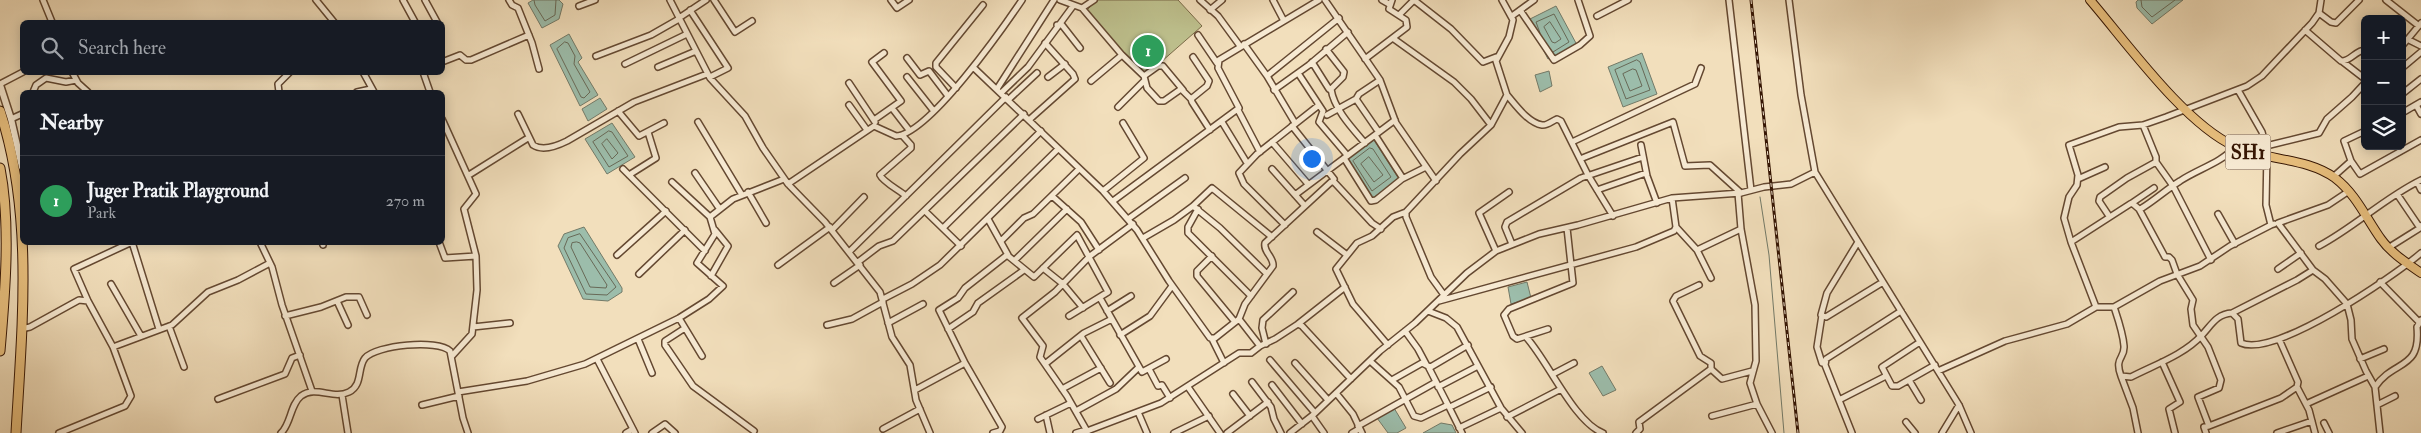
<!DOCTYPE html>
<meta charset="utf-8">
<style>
body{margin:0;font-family:"IM FELL Double Pica",serif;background:#242831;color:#f1f3f6}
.controls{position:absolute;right:15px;top:15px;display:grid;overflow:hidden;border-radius:8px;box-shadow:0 2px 12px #0003}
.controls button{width:45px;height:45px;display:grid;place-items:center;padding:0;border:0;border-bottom:1px solid #363941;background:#171b24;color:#f1f3f6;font:25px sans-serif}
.you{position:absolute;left:1311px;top:158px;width:18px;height:18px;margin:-12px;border:4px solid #fff;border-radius:50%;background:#1a73e8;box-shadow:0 0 0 8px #1a73e833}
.badge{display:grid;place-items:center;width:32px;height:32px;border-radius:50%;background:#c59692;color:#fff;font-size:16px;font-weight:700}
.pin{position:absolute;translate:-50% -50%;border:2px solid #fff;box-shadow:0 1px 5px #0006}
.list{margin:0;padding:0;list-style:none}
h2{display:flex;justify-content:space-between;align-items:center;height:65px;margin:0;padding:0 20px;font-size:21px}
h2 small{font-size:16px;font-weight:400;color:#9ea1a6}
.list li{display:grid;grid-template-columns:32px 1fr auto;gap:15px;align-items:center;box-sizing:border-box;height:90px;padding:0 20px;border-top:1px solid #363941}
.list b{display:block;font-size:19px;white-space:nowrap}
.list p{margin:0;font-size:16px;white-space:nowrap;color:#9ea1a6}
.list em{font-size:16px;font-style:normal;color:#9ea1a6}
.icon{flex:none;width:28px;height:28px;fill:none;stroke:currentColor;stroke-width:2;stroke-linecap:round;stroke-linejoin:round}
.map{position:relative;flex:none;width:2421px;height:433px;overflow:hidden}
.search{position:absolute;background:#171b24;box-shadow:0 2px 12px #0003;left:20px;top:20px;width:425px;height:55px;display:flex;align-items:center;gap:12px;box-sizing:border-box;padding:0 18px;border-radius:8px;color:#9ea1a6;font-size:19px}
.panel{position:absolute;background:#171b24;box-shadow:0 2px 12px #0003;left:20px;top:90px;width:425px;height:155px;border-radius:8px}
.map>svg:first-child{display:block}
.green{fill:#bec18e;stroke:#7a6b48}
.water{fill:#9cbdab;stroke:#737a68}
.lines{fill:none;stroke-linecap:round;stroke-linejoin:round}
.shore{stroke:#686957;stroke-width:1}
.stream{stroke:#737a68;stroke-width:1}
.minor-casing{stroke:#644831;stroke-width:8}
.tertiary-casing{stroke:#644831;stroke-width:9}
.primary-casing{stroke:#351503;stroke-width:10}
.trunk-casing{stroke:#351503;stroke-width:11}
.minor{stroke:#f7ead3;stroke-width:5}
.tertiary{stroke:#f7ead3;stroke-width:6}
.primary{stroke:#e9c07e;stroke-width:8}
.trunk{stroke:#e9c07e;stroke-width:9}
.rail-casing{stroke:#351503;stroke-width:3}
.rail{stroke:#f7ead3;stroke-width:1;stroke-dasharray:4;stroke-linecap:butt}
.labels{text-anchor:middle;stroke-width:4;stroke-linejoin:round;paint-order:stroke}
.shield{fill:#f7ead3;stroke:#6f5541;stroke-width:1}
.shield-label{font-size:20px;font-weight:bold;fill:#351503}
</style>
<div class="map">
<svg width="2421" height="433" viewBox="0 0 2421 433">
<rect width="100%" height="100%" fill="#f2dfbc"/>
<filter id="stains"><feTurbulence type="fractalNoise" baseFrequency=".004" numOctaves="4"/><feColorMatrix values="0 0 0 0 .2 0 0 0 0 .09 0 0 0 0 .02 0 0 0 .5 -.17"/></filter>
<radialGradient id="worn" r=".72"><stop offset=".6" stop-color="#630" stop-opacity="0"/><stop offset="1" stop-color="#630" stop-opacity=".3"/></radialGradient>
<path class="green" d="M1097,0H1178L1202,26L1145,76L1086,11Z"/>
<path class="water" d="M533,0H559L563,4L559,19L542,28L528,3Z
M2138,0H2183L2152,24L2137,8L2136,2Z
M1556,6L1577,45L1548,59L1528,20Z
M569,34L582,58L578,62L598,95L580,106L550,45Z
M1642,53L1657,94L1623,107L1608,67Z
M1549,71L1552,86L1540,92L1535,75Z
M600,98L607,109L588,121L582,109Z
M612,123L635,157L607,174L585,139Z
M1374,140L1399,179L1370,200L1345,159Z
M584,227L622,288V292L608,301L583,299L558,246L564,234Z
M1527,282L1531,298L1511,304L1508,287Z
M1602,366L1616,390L1603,396L1589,373Z
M1394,408L1406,428L1397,433H1388L1377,418Z
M1441,423L1452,425L1456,433H1423Z"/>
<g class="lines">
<path class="shore" d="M534,0L535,5L545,21L555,15L556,0
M2141,0L2142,7L2152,17L2175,0
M1550,22L1561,39L1555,43L1552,42L1544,27Z
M1540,33L1536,22L1554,14L1569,42L1553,52
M565,42L568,43L575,56L574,64L590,92L584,98L581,97L557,49Z
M1637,60L1640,62L1650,90L1626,99L1615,70Z
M1633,69L1636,70L1642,86L1630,91L1623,74Z
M609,131L612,132L628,156L609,167L593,142Z
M607,139L618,153L612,159L602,144Z
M1370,148L1373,149L1391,177L1372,191L1353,161Z
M1369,157L1383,175L1374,182L1361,164Z
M580,234L616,287L607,295L586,294L564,248L568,238Z
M577,242L580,243L607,285L606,288L590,287L571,247L572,243Z"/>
<path class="stream" d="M1760,197L1769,255L1784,433"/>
<defs>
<path id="minor" d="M43,0L52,22
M316,0L334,22
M403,0L415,22
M425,0L437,22
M509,0L512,5L518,8L532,43L539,69
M670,0L710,78L745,116L763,148L788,184L825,222L880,292L892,337L910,365L916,400L930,433
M714,0L735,32L752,21
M891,0L897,8L909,0
M1060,0L1082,8L1094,0
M1200,0L1218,16L1240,46
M1273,0L1284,21
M1325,0L1380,80L1396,123L1436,181
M1382,0L1389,4
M1414,0L1451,29L1483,62L1496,57
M1729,0L1751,190
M1789,0L1801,95L1815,172L1959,405L1971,433
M2386,0L2419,26
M579,6L595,0
M1082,8L1122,55L1144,76L1147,88L1159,101H1164L1181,89L1191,99
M690,10L728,68L710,77
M1210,10L1222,0
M1520,10L1554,60L1580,45L1590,36L1578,0
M2319,13L2331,22L2336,23L2359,0
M1400,14L1414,0
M1512,16L1534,0
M1597,16L1628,0
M679,18L706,0
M1057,25H1062L1080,48
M2305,30L2341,61C2350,62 2356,50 2365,50
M1198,35L1217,63
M1394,39L1454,82L1471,99L1491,125
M2409,40L2421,46
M1244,44L1267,76
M2402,46L2421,23
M1326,49L1344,72L1343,77L1331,89C1334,109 1352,128 1365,143
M596,56L651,35L679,19
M1193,57L1209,81L1207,86L1191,99L1192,102L1210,130
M907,58L920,75L929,71L948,96
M1365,59L1407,27L1406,20L1389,9L1392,0
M442,62L460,55L466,60H471L529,35
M1312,62L1329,89
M2343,62L2365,79
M625,64L687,34
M658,67L696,51
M974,68L1103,191L1137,230L1169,281L1210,338H1215L1239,319L1260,346L1251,353H1239L1161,403L1087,431L1067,396L1040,357L1043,346L1022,318L1055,292L1090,256L1133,224
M2402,68L2421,52
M72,72L78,83L88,92
M363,72L374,92
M423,72L430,92
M1298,73L1323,111L1319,122L1347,155
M1144,76L1158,66H1163L1183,90
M907,77L933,110
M1048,77L1065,64
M1091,81L1122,55
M849,83L875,122
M0,84L23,72
M956,88L936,67V63L983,5
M997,89L1054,0
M1274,90L1309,65L1348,32
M2238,90L2262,132L2267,151L2266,205L2271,225L2274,224
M33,92L36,85L46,78L66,82L76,80
M279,92L278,84L290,72
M357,92L371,89
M1001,93L1028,67L1073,6
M2402,94L2421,79
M1507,95C1515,104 1528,123 1542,125C1547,126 1552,121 1557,119L1561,121L1588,175L1613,216
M1008,100L1037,73
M849,105L867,130
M2416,105L2421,114
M1118,107L1144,81
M892,108L909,130
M1238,110L1260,152
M618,111L639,136L664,123
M2402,113L2421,102
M518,114L533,145C542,151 557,146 567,141L634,102L707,74
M1327,115L1356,99
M11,119L22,114
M442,119L476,194L464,209L476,256L477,290L472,334L452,356
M874,120L901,101L872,62L884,53
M1029,120L1075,79L1073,74L1045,43
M698,122L742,195
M1222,122L1247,163
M1295,123L1267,76L1339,18
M1292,126L1334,179
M1378,131L1356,99L1359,94L1380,80
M2365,131L2344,141L2351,161L2360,174L2421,140
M902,135L911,145V148L880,175C883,182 899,190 906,196
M1272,142L1308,184
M1572,142L1695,84L1701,68
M1641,145L1647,176L1657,203
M2266,146L2319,133L2327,119L2352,97L2365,83
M2235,147C2221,163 2198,169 2180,181C2167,189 2155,200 2142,208L2139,209L2132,203L2130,204L2071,242L2064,218L2069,197L2077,185L2078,175L2069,145L2119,127L2143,125L2166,117L2247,86L2262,76L2312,23L2319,13L2321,0
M1344,158L1371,201L1376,200L1402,179V177L1375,135
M1580,159L1673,122L1685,166L1710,165L1741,193
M2156,162L2173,186L2211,260
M623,169L705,251
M1272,169L1305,206
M695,173L719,208
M469,175L528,138
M629,175L656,158L648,132
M2333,177L2351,161
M1402,179L1426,167
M2078,179L2105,167
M672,182L710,217
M2417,182L2421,190
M788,184L874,126L896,136C929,134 1003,28 1022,0
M1597,190L1646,173
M1103,191L1144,158L1123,123
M2349,191L2328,205L2278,223L2313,270L2325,279L2347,304L2351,320L2352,339L2366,371L2375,387
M748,192L766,223
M1738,193L1741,229L1755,305L1756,361L1750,383L1757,404L1772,433
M2397,194L2418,225L2421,226
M1295,195L1395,120
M1052,196L1081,222L1099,250
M1113,201L1239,108L1218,68L1219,60L1319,0
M2132,203L2154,188
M1193,206L1212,188L1272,237
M1198,209L1188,227V233L1251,296
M2139,209L2165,257H2169L2172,260L2177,274L2193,300L2191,309L2193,325L2208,347L2221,380L2219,388L2198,397L2209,426L2204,427L2206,433
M925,211L961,246
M2218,214L2235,244
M2109,216L2099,201L2100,197L2127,178L2156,162V157L2143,125
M988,219L1008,255
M1128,219L1185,178
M1285,225L1244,184L1239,173L1257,154L1319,105
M1676,227L1697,250
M943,228L1041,131
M832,230L864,197
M1317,232L1347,255
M1143,238L1174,220L1193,206L1220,228L1267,274
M1001,241L1024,218L1033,214L1079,169
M132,242L159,329
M260,242L272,267L282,305L312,391
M322,242L323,245
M439,242L445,258L476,256
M1858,242L1827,293L1821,315L1826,317L1883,282
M2071,242L2096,307H2114L2160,281L2200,266L2230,246L2271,225
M1512,244L1505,227L1507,222L1581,178L1643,157
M2319,246C2355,227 2384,198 2421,180
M2388,248L2420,228
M1496,251L1479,213L1509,192
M849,252L1006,97
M617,255L666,211
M1212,256L1197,271V276L1235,322
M1015,260L1067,209
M858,262L879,246L893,241L1024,114
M778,265L830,227
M1043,268L1063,284
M2278,269L2301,253
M639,274L685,230
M711,276L728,246L715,230
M1711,278L1697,250L1741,229
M2380,282L2419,322
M834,283L860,265
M111,284L141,336
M1063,284L1083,308
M1444,295L1431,277L1406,217V212L1460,154L1491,125L1507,95L1496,61L1509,37L1513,20L1502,0
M1100,298L1142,372L1166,359
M883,299L912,284L940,265L1058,149
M88,301L74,269L132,242
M337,301L348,325
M1439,301L1636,247L1674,231L1676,227L1672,198
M2114,307C2118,319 2123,333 2124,346C2125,359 2114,357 2121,376L2131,377C2154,365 2184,355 2202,335C2212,324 2217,314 2232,313L2238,319L2241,343C2275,358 2393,277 2421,253
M1107,311L1131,296
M1428,311L1446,318L1457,327L1501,408L1522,433
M2232,313L2297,280L2313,270
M1822,315L1817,347L1822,363
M285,316L321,307L346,297H359L367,315
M679,318L702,356
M1239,319L1245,304L1273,266C1274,257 1263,252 1265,243L1331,182H1334L1372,223L1381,229
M888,323L923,304
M1298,324L1345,287
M827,325L852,319L883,302
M169,326L184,367
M473,327L510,323
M685,328L665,341V345L693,386L754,431
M21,329L30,327L79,300L88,301L113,347L131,396L125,406L59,433
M948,329L973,312L978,303L1024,270
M1548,329L1517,339L1513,336L1504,315L1509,309L1573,283L1567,228
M1405,331L1418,349L1426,364
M1120,335L1150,316L1172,286
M1081,336L1110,383
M1526,337C1548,361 1574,422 1603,433
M638,339L652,373
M1212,339L1224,363
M1920,342L1882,367L1892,386H1898L1935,365
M1266,344L1262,328L1263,320L1293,292
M1388,345L1353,304L1336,269L1357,243L1372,236L1393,217L1406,212
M1260,346L1275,339L1298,324L1302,326L1351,379
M113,347L172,325L208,292L238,280L270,263
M597,359L635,433
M2360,359L2384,349
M1270,360L1315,413
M1370,361L1399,387L1414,416L1421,418L1448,405L1462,433
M2162,362L2180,402L2169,409L2175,433
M1295,363L1328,400
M1045,364L1084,333L1112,319
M1149,369L1158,386L1162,385L1170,398
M1711,369L1722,379L1752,371
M1938,371L2005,341L2067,324L2096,307
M1553,374L1574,363
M2121,376L2133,408L2138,433
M1392,380L1422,363L1430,367
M1909,380L1921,400
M1252,382L1271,407L1274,419L1281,433
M1272,385L1302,424
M1188,387L1220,433
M1438,387L1478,366
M2297,387L2309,410L2315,433
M1062,389L1101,368
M915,390L965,363
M458,392L527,381L585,364L679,318L709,299L723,286L697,263L715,234L710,217L733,199L784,179
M1336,393L1353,414L1362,433
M1233,394L1250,416
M342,395L348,433
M218,399L285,374L292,358L300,355
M1839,400L1886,376
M2306,404L2368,376
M422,405L459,396
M1448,405L1429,368L1468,345
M2377,405L2395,396
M1450,407L1491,387
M1076,411L1116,389L1139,367
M1138,412L1147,433
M1046,415L1050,433
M1312,416L1324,433
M1712,416L1757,404
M1507,417L1561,389
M1038,419L1071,403
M1906,422L1915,433
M2324,423L2329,433
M1358,426L1436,382
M2209,426L2281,398L2297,387L2298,382L2279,339
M1459,428L1501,408
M883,429L920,409
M281,433C291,424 290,405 301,396C316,385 333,400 349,392C363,385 357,368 365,358C376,345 438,339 450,351L463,418L468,433
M626,433L633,429
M652,433L665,424L675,433
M993,433L1000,431L1002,427L965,363L939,310L958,298L965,288L1007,255L1034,277L1077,235L1108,292L1069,316
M1076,433L1086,430L1087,433
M1174,433L1209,416
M1227,433L1268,402
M1290,433L1313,415L1380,351L1415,323L1467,273L1496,251L1539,234L1578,225L1672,198L1741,193L1764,187L1791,184L1815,172
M1352,433L1359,429
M1636,433L1640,429L1639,422L1711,369V363L1700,356L1673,301L1676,296L1699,285
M1852,433L1825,365L1826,359L1901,311
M1942,433L1959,405
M2277,433L2312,421
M2380,433L2375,387C2394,359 2421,371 2417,327L2421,320"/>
<path id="tertiary" d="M0,85L11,119L22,167"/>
<path id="primary" d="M2090,0C2127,43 2184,123 2234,146C2266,161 2306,157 2335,178C2356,194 2366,218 2381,239C2391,253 2407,263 2421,273"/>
<path id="trunk" d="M0,111C34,214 22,326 16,433
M0,168C11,224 5,294 0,351"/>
</defs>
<use href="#minor" class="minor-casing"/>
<use href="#tertiary" class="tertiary-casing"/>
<use href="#primary" class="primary-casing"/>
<use href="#trunk" class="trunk-casing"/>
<use href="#minor" class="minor"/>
<use href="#tertiary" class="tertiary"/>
<use href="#primary" class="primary"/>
<use href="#trunk" class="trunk"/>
<defs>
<path id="rail" d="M1751,0L1798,433"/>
</defs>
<use href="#rail" class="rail-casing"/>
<use href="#rail" class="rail"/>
</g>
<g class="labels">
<rect class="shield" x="2225.5" y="134.5" width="45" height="35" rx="4"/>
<g class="shield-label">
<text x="2248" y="159">SH1</text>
</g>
</g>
<rect width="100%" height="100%" filter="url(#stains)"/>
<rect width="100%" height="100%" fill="url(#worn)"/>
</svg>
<div class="controls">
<button>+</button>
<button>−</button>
<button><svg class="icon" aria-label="layers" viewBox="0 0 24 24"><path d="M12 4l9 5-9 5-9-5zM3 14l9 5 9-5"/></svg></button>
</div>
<div class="you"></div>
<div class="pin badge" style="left:1148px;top:51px;background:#2e9e5b">1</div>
<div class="search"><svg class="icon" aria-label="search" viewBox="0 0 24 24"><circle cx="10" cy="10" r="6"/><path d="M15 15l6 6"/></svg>Search here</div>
<section class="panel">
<h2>Nearby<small></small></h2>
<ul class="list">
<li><span class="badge" style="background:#2e9e5b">1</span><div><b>Juger Pratik Playground</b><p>Park</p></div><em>270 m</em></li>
</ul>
</section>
</div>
